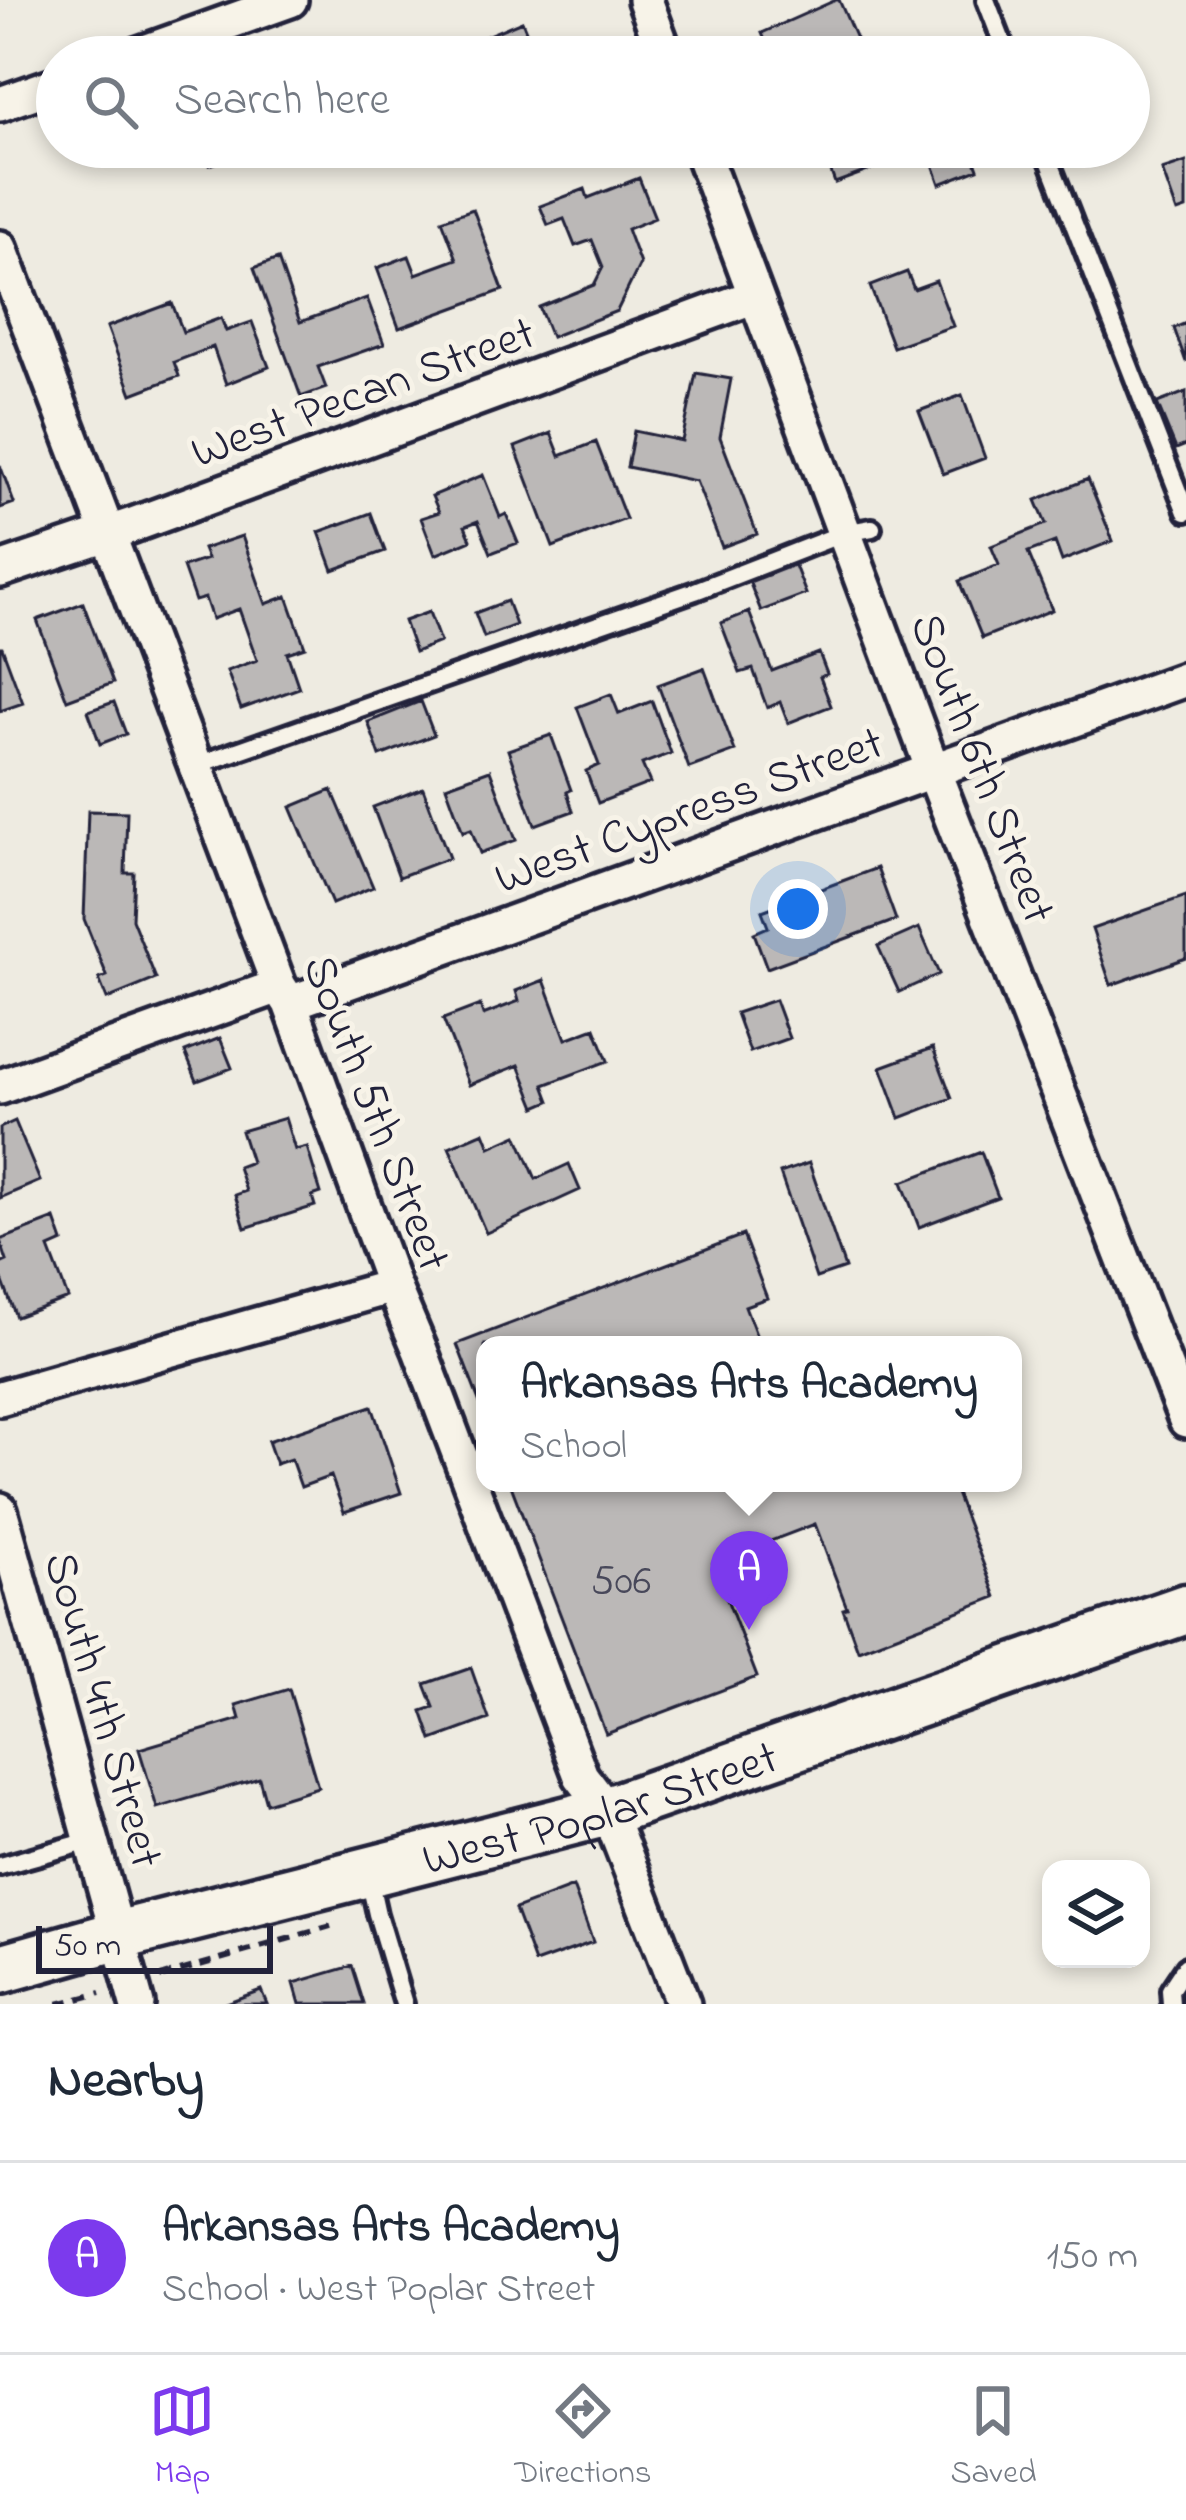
<!DOCTYPE html>
<meta charset="utf-8">
<style>
body{margin:0;font-family:"Indie Flower",sans-serif;background:#f2f2f3;color:#1f2937}
.controls{position:absolute;right:36px;bottom:36px;display:grid;overflow:hidden;border-radius:24px;box-shadow:0 6px 18px #0003}
.controls button{width:108px;height:108px;display:grid;place-items:center;padding:0;border:0;border-bottom:3px solid #e0e1e3;background:#fff;color:#1f2937;font:60px sans-serif}
.scale{position:absolute;left:36px;bottom:30px;width:237px;box-sizing:border-box;padding-left:12px;border:6px solid #22223b;border-top:0;font-size:33px;line-height:42px;white-space:nowrap;color:#22223b;-webkit-text-stroke:9px #f7f3e8;paint-order:stroke}
.you{position:absolute;left:798px;top:909px;width:42px;height:42px;margin:-30px;border:9px solid #fff;border-radius:50%;background:#1a73e8;box-shadow:0 0 0 18px #1a73e833}
.badge{display:grid;place-items:center;width:78px;height:78px;border-radius:50%;background:#7c3aed;color:#fff;font-size:39px;font-weight:700}
.pin{position:absolute;translate:-50% -99px;filter:drop-shadow(0 3px 6px #0008)}
.pin::after{content:'';position:absolute;top:63px;width:42px;height:36px;background:inherit;clip-path:polygon(0 0,100% 0,50% 100%)}
.popup{position:absolute;left:476px;top:1336px;width:546px;height:156px;box-sizing:border-box;display:grid;place-content:center;border-radius:24px;background:#fff;filter:drop-shadow(0 3px 9px #0005);font-size:39px;white-space:nowrap;color:#747a83}
.popup b{font-size:45px;color:#1f2937}
.popup::after{content:'';position:absolute;left:50%;top:100%;margin-left:-24px;border:24px solid transparent;border-top-color:#fff}
.list{margin:0;padding:0;list-style:none}
h2{display:flex;justify-content:space-between;align-items:center;height:156px;margin:0;padding:0 48px;font-size:51px}
h2 small{font-size:39px;font-weight:400;color:#747a83}
.list li{display:grid;grid-template-columns:78px 1fr auto;gap:36px;align-items:center;box-sizing:border-box;height:192px;padding:0 48px;border-top:3px solid #e0e1e3}
.list b{display:block;font-size:45px;white-space:nowrap}
.list p{margin:0;font-size:39px;white-space:nowrap;color:#747a83}
.list em{font-size:39px;font-style:normal;color:#747a83}
.icon{flex:none;width:66px;height:66px;fill:none;stroke:currentColor;stroke-width:2;stroke-linecap:round;stroke-linejoin:round}
.map{position:relative;flex:none;width:1186px;height:2004px;overflow:hidden}
.search{position:absolute;background:#fff;box-shadow:0 6px 18px #0003;left:36px;right:36px;top:36px;height:132px;display:flex;align-items:center;gap:30px;box-sizing:border-box;padding:0 42px;border-radius:66px;color:#747a83;font-size:45px}
.sheet{height:348px;background:#fff}
nav{display:flex;justify-content:space-around;align-items:center;box-sizing:border-box;height:168px;border-top:3px solid #e0e1e3;background:#fff;font-size:33px;color:#747a83}
nav a{display:grid;justify-items:center;gap:6px}
nav .on{color:#7c3aed}
.map>svg:first-child{display:block}
.building{fill:#bbb8b7;stroke:#22223b;stroke-width:3}
.lines{fill:none;stroke-linecap:round;stroke-linejoin:round}
.lane-casing{stroke:#22223b;stroke-width:26}
.street-casing{stroke:#22223b;stroke-width:42}
.secondary-casing{stroke:#22223b;stroke-width:57}
.path{stroke:#22223b;stroke-width:6;stroke-dasharray:12 9;stroke-linecap:butt}
.lane{stroke:#f7f3e8;stroke-width:16}
.street{stroke:#f7f3e8;stroke-width:33}
.secondary{stroke:#f7f3e8;stroke-width:48}
.labels{text-anchor:middle;stroke-width:10;stroke-linejoin:round;paint-order:stroke}
.number-label{font-size:42px;fill:#48485a}
.street-label{font-size:48px;fill:#22223b;stroke:#f7f3e8}
</style>
<div class="map">
<svg width="1186" height="2004" viewBox="0 0 1186 2004">
<rect width="100%" height="100%" fill="#eeebe1"/>
<filter id="ink" filterUnits="userSpaceOnUse"><feTurbulence type="fractalNoise" baseFrequency=".00833" numOctaves="2"/><feDisplacementMap in="SourceGraphic" scale="24" xChannelSelector="R" yChannelSelector="G"/><feConvolveMatrix kernelMatrix="1 2 1 2 8 2 1 2 1" color-interpolation-filters="sRGB"/></filter>
<g filter="url(#ink)">
<path class="building" d="M836,0H839L857,41L822,57H772L762,33Z
M522,21L537,57H447L445,53Z
M203,147H257L210,165Z
M822,147H892L897,160L835,183Z
M946,147H970L978,169L940,184L929,153Z
M1186,162V209L1177,212L1162,170Z
M639,178L655,218L627,229L640,264L617,311L551,337L539,307L594,285L603,267L592,240L575,246L564,219L548,225L540,206L585,189L588,198Z
M473,209L503,290L399,328L377,268L409,256L416,274L457,259L442,220Z
M278,259L300,322L367,298L384,344L318,367L326,388L301,397L254,268Z
M907,272L914,289L936,281L953,326L893,347L870,286Z
M172,303L183,332L221,318L226,331L252,322L269,367L226,384L213,347L174,362L179,376L132,394L107,327Z
M1186,323V362L1174,328Z
M696,373L731,379L720,437L757,534L722,547L696,481L627,467L634,431L682,441Z
M1186,392V445L1176,449L1157,403Z
M962,395L985,458L943,474L919,411Z
M551,433L560,456L596,442L626,519L553,547L515,447Z
M0,465L14,503L0,508Z
M483,475L500,517L506,514L518,543L491,553L478,521L465,526L471,540L435,555L421,518L439,512L432,496Z
M1088,479L1113,541L1062,561L1055,542L1028,552L1052,610L982,638L959,581L999,565L991,546L1046,524L1036,500Z
M371,513L385,551L333,570L319,532Z
M242,536L266,604L287,596L305,647L287,653L299,688L241,709L227,671L257,660L239,609L212,619L205,598L195,601L183,567L207,559L203,549Z
M792,558L806,594L761,611L747,576Z
M507,601L516,625L484,637L475,613Z
M83,603L113,683L67,700L37,620Z
M429,612L440,642L415,652L404,621Z
M749,612L772,671L819,653L827,674L820,677L831,706L788,723L780,702L767,708L753,669L740,673L721,623Z
M0,647H2L23,703L0,711Z
M704,668L735,751L689,768L658,685Z
M611,694L619,714L652,701L671,753L642,764L650,783L598,803L586,771L599,765L577,707Z
M421,701L434,735L380,756L368,722Z
M114,702L126,734L100,744L88,711Z
M551,735L571,790L567,792L573,811L535,825L508,750Z
M490,770L516,840L480,853L471,829L463,832L446,786Z
M423,788L449,858L399,877L373,807Z
M332,790L373,887L332,904L291,807Z
M88,811L127,812L125,873H134L132,919L156,979L107,999L99,979L107,976L84,919Z
M877,868L896,920L767,968L754,933L768,927L762,911Z
M1186,896V958L1111,985L1092,929Z
M919,928L939,974L899,992L878,946Z
M544,980L566,1039L595,1028L608,1061L544,1085L550,1101L536,1107L519,1065L469,1085L443,1019L480,1005L483,1015L519,1001L516,991Z
M775,1000L789,1038L750,1052L736,1013Z
M220,1038L232,1068L197,1081L185,1052Z
M933,1048L952,1098L900,1118L881,1067Z
M285,1118L295,1150L307,1147L321,1193L312,1196L315,1206L245,1228L235,1195L246,1191L238,1167L251,1162L241,1131Z
M15,1121L40,1181L0,1198V1128Z
M484,1132L490,1147L517,1135L536,1179L569,1164L580,1190L486,1233L449,1147Z
M981,1152L998,1197L919,1227L902,1182Z
M809,1163L845,1268L816,1278L780,1173Z
M55,1219L63,1242L49,1248L68,1298L16,1317L0,1274V1264L7,1261L0,1240Z
M743,1235L767,1298L745,1306L760,1345H485V1416L457,1344Z
M372,1406L401,1493L344,1512L331,1476L301,1487L291,1459L276,1464L268,1441Z
M510,1483H952L996,1597L858,1650L843,1609L847,1608L815,1524L713,1563L757,1677L606,1734Z
M471,1668L489,1719L432,1740L422,1711L434,1707L425,1684Z
M289,1689L318,1787L266,1803L259,1778L157,1808L139,1749L240,1719L236,1705Z
M573,1887L593,1942L535,1963L515,1909Z
M352,1966L364,2004H300L294,1983Z
M261,1990L267,2004H223Z"/>
<g class="lines">
<defs>
<path id="lane" d="M986,0L1008,57
M1044,147L1186,512
M197,765L695,591L844,533L872,528
M0,1866L93,1840
M369,1878L377,1914L404,2004
M1171,2004L1170,1990L1186,1966"/>
<path id="street" d="M645,0L666,57
M131,57L290,0
M0,104L57,84
M700,147L933,770L1186,1420
M0,248L279,986L290,1003L393,1286L420,1350L581,1776L608,1811L683,2004
M0,570L133,525L755,296
M290,1003L1186,679
M0,1087L279,986
M0,1398L393,1286
M0,1510L137,2004"/>
<g id="secondary">
<path id="s1" d="M0,1969L120,1935L608,1811L1186,1609"/>
</g>
</defs>
<use href="#lane" class="lane-casing"/>
<use href="#street" class="street-casing"/>
<use href="#secondary" class="secondary-casing"/>
<path class="path" d="M160,1977L331,1926
M58,2004L101,1993"/>
<use href="#lane" class="lane"/>
<use href="#street" class="street"/>
<use href="#secondary" class="secondary"/>
</g>
</g>
<g class="labels">
<g class="number-label">
<text x="621" y="1593">506</text>
</g>
<g class="street-label">
<text transform="translate(362 390) rotate(-20)" y="17">West Pecan Street</text>
<text transform="translate(985 767) rotate(69)" y="17">South 6th Street</text>
<text transform="translate(688 808) rotate(-20)" y="17">West Cypress Street</text>
<text transform="translate(379 1112) rotate(69)" y="17">South 5th Street</text>
<text transform="translate(106 1709) rotate(74)" y="17">South 4th Street</text>
<text dy="17" stroke="none"><textPath href="#s1" startOffset="621">West Poplar Street</textPath></text>
</g>
</g>
</svg>
<div class="controls">
<button><svg class="icon" aria-label="layers" viewBox="0 0 24 24"><path d="M12 4l9 5-9 5-9-5zM3 14l9 5 9-5"/></svg></button>
</div>
<div class="scale">50 m</div>
<div class="you"></div>
<div class="pin badge" style="left:749px;top:1630px">A</div>
<div class="popup"><b>Arkansas Arts Academy</b>School</div>
<div class="search"><svg class="icon" aria-label="search" viewBox="0 0 24 24"><circle cx="10" cy="10" r="6"/><path d="M15 15l6 6"/></svg>Search here</div>
</div>
<section class="sheet">
<h2>Nearby<small></small></h2>
<ul class="list">
<li><span class="badge">A</span><div><b>Arkansas Arts Academy</b><p>School · West Poplar Street</p></div><em>150 m</em></li>
</ul>
</section>
<nav>
<a class="on"><svg class="icon" aria-label="map" viewBox="0 0 24 24"><path d="M3 6l6-2 6 2 6-2v14l-6 2-6-2-6 2zM9 4v14M15 6v14"/></svg>Map</a>
<a><svg class="icon" aria-label="directions" viewBox="0 0 24 24"><path d="M12 3l9 9-9 9-9-9zM9 14v-3h6M13 9l2 2-2 2"/></svg>Directions</a>
<a><svg class="icon" aria-label="saved" viewBox="0 0 24 24"><path d="M7 4h10v16l-5-4-5 4z"/></svg>Saved</a>
</nav>
